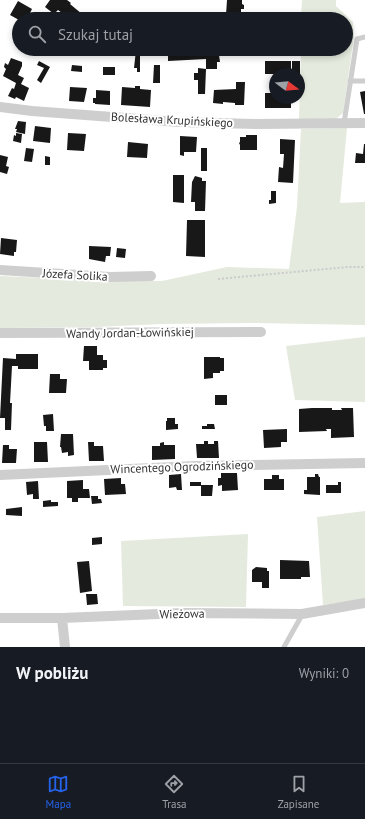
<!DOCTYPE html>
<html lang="pl">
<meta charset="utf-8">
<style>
body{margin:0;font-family:"PT Sans",sans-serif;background:#242831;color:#f1f3f6}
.compass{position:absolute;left:269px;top:68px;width:36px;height:36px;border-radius:50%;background:#171b24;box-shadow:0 2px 6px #0003;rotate:106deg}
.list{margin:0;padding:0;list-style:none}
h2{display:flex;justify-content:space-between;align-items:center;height:52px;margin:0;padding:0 16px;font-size:17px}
h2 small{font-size:13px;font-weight:400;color:#9ea1a6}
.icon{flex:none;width:22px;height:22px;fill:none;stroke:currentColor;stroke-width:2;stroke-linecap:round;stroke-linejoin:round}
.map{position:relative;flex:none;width:365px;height:647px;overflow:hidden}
.search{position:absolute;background:#171b24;box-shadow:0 2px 6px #0003;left:12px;right:12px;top:12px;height:44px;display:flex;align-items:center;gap:10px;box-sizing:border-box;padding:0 14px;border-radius:22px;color:#9ea1a6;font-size:15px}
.sheet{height:116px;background:#171b24}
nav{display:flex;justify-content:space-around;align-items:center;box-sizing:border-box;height:56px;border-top:1px solid #363941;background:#171b24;font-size:11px;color:#9ea1a6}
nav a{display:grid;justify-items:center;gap:2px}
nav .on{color:#2563eb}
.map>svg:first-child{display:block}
.green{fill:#e4eadd}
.building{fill:#181818}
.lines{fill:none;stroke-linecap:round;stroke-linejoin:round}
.path{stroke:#cbcbcb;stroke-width:2;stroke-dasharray:2 2;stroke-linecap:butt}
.lane{stroke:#cecece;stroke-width:5}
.street{stroke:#cecece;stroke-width:10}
.labels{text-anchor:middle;stroke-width:4;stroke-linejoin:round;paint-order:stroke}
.street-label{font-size:12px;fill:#313131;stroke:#fff}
</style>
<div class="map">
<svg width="365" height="647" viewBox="0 0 365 647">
<rect width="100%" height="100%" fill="#fff"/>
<path class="green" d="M302,0H336V6L353,22L354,37L343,113L336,119L299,120L301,49H346V19H301Z
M347,128L340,203L365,202V325L253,323L162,324L96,327L0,328V276L113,281H162L227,267L289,269L297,207L301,129Z
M365,337V402L295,400L286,346Z
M365,511V599L323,605L317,517Z
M248,534L246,607L123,606L121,541Z"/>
<path class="building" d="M50,0H67L71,3L70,4L82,14L78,19H70L58,10L54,14L45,7Z
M227,0H242V4L244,5V9H241V18H233V15H226Z
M18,1L32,9L27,19H19V20L10,15Z
M123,12L136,13V19H123Z
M168,49L206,50V55H219L220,62H217V69H206L205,94H198V80H194V73H198V68L206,69V59L168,61Z
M136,50H137V52H140V72H137V68H134Z
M11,58L22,62V66L18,75L24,78L21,84L29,88L24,101L16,97L15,99L8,96L12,88L14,89L16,83L3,76L6,69L4,67L5,63L8,65Z
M39,61L50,67L41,83L37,80L44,68L37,65Z
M265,61H291V74H265Z
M292,61H300V74H292Z
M72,65L82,66V72L71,71Z
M154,65H160V83H153Z
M103,67H115V75H103Z
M236,82H245L244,105H235V103L223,102V104L213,103L214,90L236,89Z
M135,86H140V89L151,90L150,107L121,105L122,87L135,88Z
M70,87L87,88L84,102L69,101Z
M96,90L110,91V105L95,104V103H93V98H96Z
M273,91H275V98H291V108H265V93H273Z
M365,91V114H364L360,92Z
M18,121L26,122L25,134L16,132L17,129H15Z
M35,126L51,128L50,143L33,141Z
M16,133L22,134L21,143L13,141L14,135L16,136Z
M68,133L86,134L84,151L67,150Z
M246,135H257V150H240V145L239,143L240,142V137H246Z
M180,136L197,137L196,152H184V156L180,155Z
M280,139L295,140L293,183L278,182L279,167L283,168L284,154H280Z
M128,142L148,144L147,158L127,157Z
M364,144H365V163H355L356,153L363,154Z
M26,148L34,149L32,162L24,161Z
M201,148H207V171H201Z
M0,155L8,157L6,166L9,167L7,174L0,172Z
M45,156L50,157V165H45Z
M173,175H184V203L173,202Z
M195,176L202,178V181H206L205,211H195V202H191L192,182Z
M271,191H276V203L269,204V200H271Z
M187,220H205V257L186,256Z
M1,238L17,240L16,252H14V256L0,254Z
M89,246L111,247L110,256H106L105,262L89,259Z
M117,248L126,249L125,258L116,257Z
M84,346H97V355H103V360H107V368H103V370H89V361H83Z
M16,354H38V369H18V366H12L10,403H12L11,430H5V418H0L3,358L16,359Z
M204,357H220V358H224V371H220V373H213V378L204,379Z
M50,374H60V379H67L66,393H49Z
M215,395H227V405H215Z
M312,408H332V410H342L341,408H353L354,437L331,438V429H326L327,431L299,432V409Z
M53,414L54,431H46V426H44L43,415Z
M167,418H175V424H178V429L166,430V421H167Z
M207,424H214L215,429H202V426H207Z
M287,429V442H281V447L264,448L263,430Z
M61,434H73L74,455L68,456V452L62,453L61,447H60Z
M204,441H208V444H214V441H218L219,458H197L196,444H204Z
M34,442H47L48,462H34Z
M88,442H94V446H103L104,461H89Z
M164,442V445H175V459L152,460V446H160V443Z
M3,445H9V449H17L16,463H2Z
M221,473H237L238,490L222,491V485L218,486V478H221Z
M181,474L182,490H177L176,487L169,488V475Z
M315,474H318L319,477H320V495L304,494V490H307V477H315Z
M272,475H279V479H284V490H264V479H272Z
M121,478V484H125L126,494L105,495L104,479Z
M83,480V489H89L90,498H78V502H72V498H67V481Z
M38,481L39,499H33V494L27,495L26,482Z
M190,482H201V486H190Z
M338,482H341V493H326V485H338Z
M201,485H213L212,496H201Z
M91,496H98V499H101L102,503L92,504Z
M51,500V502H58V506L43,507V501Z
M22,507V516L6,515V509Z
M102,537V544L92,545V538Z
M280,560L309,561L310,577H301V579H280Z
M89,561L92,591L80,593L77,562Z
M256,567L267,568V571H269V588H262V582H252V570Z
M86,594H97L98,604L87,605Z"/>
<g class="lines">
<path class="path" d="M218,279L348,267H365"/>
<path class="lane" d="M350,81H365
M344,123L357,39L365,37
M284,647L302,615"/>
<path class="street" d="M0,107L32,111L179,122L255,124L365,123
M0,270L110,277L151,276
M0,333L261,332
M0,475L195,466L365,463
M0,618H62L183,613L302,614L365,603
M62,618L65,647"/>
</g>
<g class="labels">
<g class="street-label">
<text transform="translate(172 120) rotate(3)" y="4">Bolesława Krupińskiego</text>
<text transform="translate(75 275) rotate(3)" y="4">Józefa Solika</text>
<text transform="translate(130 333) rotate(-1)" y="4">Wandy Jordan-Łowińskiej</text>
<text transform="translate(182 467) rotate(-2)" y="4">Wincentego Ogrodzińskiego</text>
<text transform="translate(182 614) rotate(-1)" y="4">Wieżowa</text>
</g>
</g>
</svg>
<svg class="compass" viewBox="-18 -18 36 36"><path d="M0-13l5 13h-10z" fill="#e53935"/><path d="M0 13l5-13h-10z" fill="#9ea1a6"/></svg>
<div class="search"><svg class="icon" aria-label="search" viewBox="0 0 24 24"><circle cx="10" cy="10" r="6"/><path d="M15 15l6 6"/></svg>Szukaj tutaj</div>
</div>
<section class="sheet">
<h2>W pobliżu<small>Wyniki: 0</small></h2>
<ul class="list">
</ul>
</section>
<nav>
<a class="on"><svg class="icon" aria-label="map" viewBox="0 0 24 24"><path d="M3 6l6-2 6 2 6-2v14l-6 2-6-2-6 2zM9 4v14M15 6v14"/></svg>Mapa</a>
<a><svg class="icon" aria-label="directions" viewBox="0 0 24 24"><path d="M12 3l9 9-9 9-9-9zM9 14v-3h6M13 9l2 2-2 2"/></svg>Trasa</a>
<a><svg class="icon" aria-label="saved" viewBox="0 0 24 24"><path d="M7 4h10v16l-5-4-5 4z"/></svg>Zapisane</a>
</nav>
